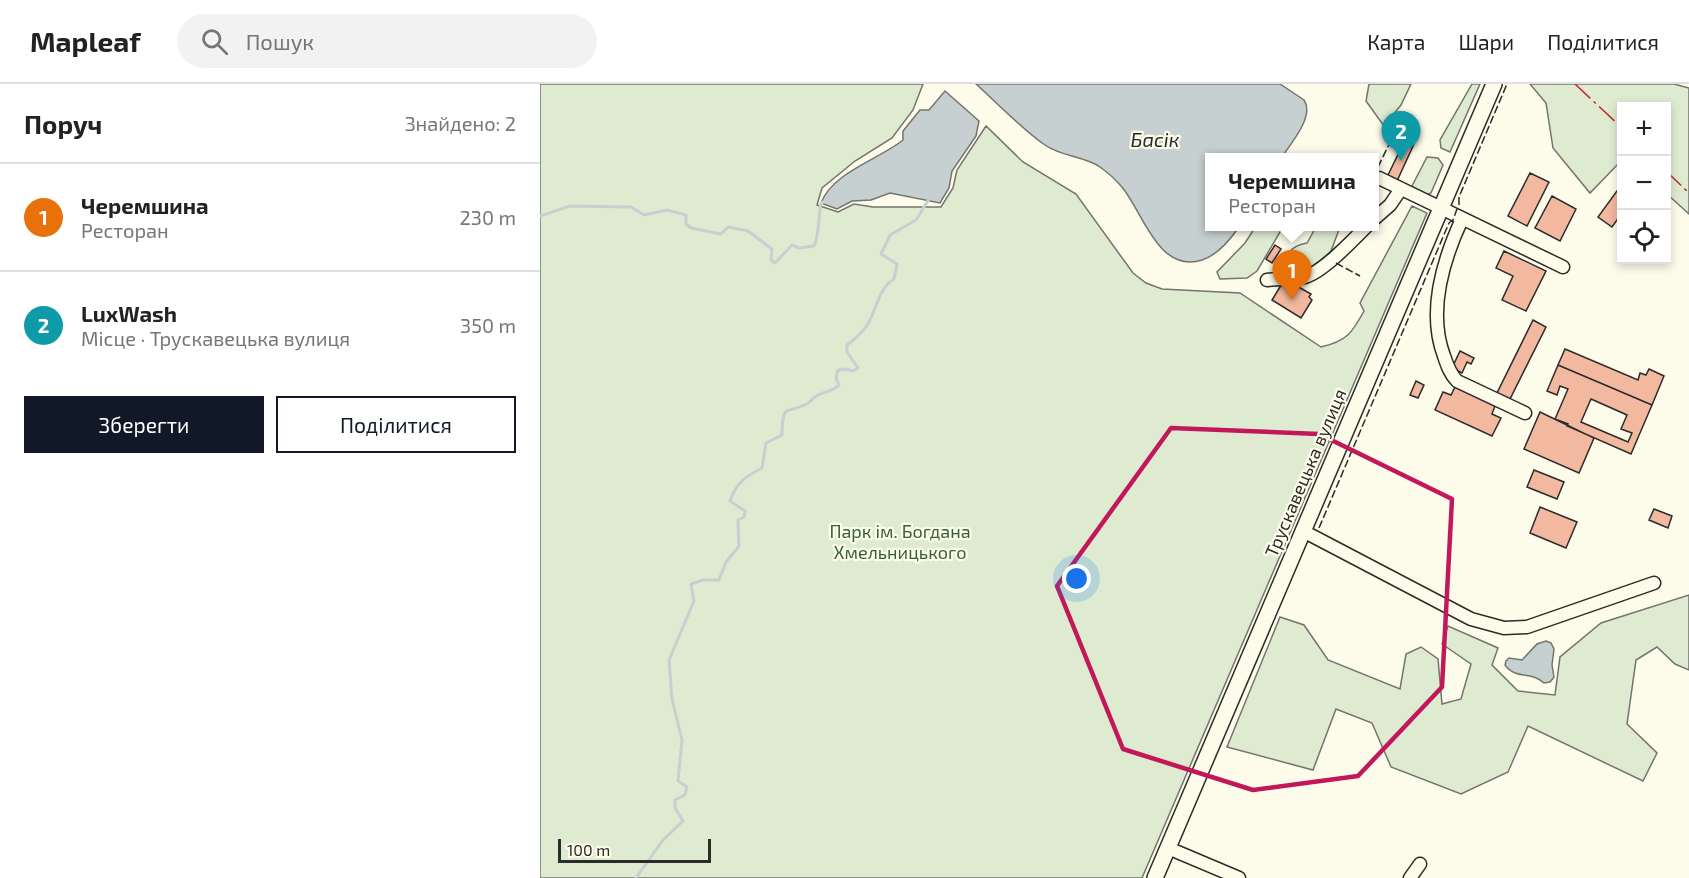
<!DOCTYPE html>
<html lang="uk">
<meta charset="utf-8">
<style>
body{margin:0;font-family:"Exo 2",sans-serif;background:#f2f2f2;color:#222}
.controls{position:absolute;right:18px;top:18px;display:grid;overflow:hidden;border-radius:0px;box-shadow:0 3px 9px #0003}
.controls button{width:54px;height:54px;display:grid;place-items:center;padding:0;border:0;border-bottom:2px solid #e0e0e0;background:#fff;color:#222;font:30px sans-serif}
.scale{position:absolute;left:18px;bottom:15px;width:153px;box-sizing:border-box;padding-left:6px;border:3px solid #2b2b2b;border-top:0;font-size:16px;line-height:21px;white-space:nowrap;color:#2b2b2b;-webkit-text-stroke:4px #fdfbea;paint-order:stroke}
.you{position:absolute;left:537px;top:495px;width:21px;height:21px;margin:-15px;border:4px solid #fff;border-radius:50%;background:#1a73e8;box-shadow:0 0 0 9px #1a73e833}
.badge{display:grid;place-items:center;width:39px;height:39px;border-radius:50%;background:#111827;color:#fff;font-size:20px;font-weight:700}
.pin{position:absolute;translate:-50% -50px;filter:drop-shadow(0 2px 3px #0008)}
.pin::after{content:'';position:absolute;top:32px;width:21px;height:18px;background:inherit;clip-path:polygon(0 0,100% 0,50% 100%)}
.popup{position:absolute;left:665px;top:69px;width:174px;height:78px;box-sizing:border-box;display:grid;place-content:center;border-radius:0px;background:#fff;filter:drop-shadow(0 2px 4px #0005);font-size:20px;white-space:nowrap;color:#767676}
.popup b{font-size:22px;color:#222}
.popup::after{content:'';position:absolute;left:50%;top:100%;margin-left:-12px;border:12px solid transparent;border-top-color:#fff}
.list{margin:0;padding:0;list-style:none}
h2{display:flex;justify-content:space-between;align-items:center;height:78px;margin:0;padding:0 24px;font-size:26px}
h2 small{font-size:20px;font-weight:400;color:#767676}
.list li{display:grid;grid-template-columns:39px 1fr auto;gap:18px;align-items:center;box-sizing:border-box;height:108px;padding:0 24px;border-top:2px solid #e0e0e0}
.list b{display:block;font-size:22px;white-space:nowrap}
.list p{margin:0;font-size:20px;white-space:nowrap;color:#767676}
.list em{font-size:20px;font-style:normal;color:#767676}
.actions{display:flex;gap:12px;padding:18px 24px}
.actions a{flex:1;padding:14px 0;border:2px solid #111827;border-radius:0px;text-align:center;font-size:21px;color:#111827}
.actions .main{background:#111827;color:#fff}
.icon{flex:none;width:33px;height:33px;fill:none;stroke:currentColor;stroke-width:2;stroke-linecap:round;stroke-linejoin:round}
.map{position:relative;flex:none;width:1149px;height:794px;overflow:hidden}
header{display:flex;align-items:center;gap:36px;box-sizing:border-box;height:84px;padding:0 30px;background:#fff;border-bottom:2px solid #e0e0e0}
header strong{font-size:28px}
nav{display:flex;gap:33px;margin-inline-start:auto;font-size:21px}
.search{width:420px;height:54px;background:#f2f2f2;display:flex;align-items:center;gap:15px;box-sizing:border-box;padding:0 21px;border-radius:33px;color:#767676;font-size:22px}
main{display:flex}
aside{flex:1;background:#fff}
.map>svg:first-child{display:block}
.green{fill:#deebd1;stroke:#74746e;stroke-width:1.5}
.water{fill:#c7d0d0;stroke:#74746e;stroke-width:1.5}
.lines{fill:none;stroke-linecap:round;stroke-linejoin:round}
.stream{stroke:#c7d0d0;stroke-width:3}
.building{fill:#f2b8a0;stroke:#2b2b2b;stroke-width:1.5;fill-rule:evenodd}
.minor-casing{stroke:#2b2b2b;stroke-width:15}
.major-casing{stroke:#2b2b2b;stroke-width:18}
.minor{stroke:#fdfbea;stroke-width:12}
.major{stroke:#fdfbea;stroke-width:15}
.fence{stroke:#2b2b2b;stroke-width:1.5;stroke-dasharray:8 3;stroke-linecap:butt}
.power{stroke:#c62828;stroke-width:1.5;stroke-dasharray:21 4.5 3 4.5;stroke-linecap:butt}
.marked{fill:none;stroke:#c2185b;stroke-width:4.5;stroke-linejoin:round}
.labels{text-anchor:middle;stroke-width:4.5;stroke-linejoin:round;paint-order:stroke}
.street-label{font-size:18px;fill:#2b2b2b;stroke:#fdfbea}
.park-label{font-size:18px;fill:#34623c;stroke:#fdfbea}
.water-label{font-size:20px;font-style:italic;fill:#2b2b2b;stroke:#fdfbea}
</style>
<header>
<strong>Mapleaf</strong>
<div class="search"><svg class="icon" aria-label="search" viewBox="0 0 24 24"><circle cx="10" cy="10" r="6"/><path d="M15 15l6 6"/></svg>Пошук</div>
<nav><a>Карта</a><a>Шари</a><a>Поділитися</a></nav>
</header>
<main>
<aside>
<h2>Поруч<small>Знайдено: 2</small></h2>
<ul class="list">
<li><span class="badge" style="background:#e8710a">1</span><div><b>Черемшина</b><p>Ресторан</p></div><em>230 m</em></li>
<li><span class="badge" style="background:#0f9aa8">2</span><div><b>LuxWash</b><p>Місце · Трускавецька вулиця</p></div><em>350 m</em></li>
</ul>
<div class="actions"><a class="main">Зберегти</a><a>Поділитися</a></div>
</aside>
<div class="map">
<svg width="1149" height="794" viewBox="0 0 1149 794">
<rect width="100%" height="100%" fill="#fdfbea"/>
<path class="green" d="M0,0H383L373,26L352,54L315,77L282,104L277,121L298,128L314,120L333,123H401L413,104L417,86L446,42L483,78L536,110L593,189L606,199L622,205L700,209L781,263C807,257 812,249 824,227L820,219L872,122L887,129L602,794H0Z
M829,0H871L861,21L844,42L826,17Z
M932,0H940L910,68L901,64L900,56Z
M990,0H1134L1149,4V130L1127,110L1126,22H1082L1081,77L1050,109L1013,64L1006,19Z
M887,73L898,74L903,81L891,109L884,112L874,107L872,102Z
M716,142L743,143L717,187L707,194L680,195L677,188L705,159Z
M776,143H800L788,175L769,189L747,187C740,172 753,161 767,159Z
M1149,511V586L1135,580L1117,563L1096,576L1087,640L1117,669L1103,697L988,642L968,688L921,710L851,683L832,639L796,625L773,686L687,663L740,533L764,541L788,576L860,605L866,570L881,563L898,575L902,620L921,615L931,580L902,560L908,542L958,564L952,581L978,607L1015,611L1020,573L1061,539Z"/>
<path class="water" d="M436,0H740L764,16C775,32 751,59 742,73L670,74V142L699,143C690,156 678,171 662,176C617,190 602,125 581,102C575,95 567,88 560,83C544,72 522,73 505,61C482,45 457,19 436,0Z
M405,7L439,37L436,52L412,87L409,104L400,119L350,109L331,116L312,117L297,125L281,119C293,88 338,76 363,56V47L380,26H389Z
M1006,557L1011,559L1014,565L1012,581L1014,593L1010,598L1004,599C992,587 976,596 965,581L966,577L969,574L982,576L997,560Z"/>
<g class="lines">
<path class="stream" d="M0,132L30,122L91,123L104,131L127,126L146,131V140L151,144L181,150L188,143L208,147L232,165L231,176L235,179L252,161L259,164L274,162C280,148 278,134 281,119L284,118
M96,794L123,756L143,737L135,724V716L145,711L147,703L138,697L142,656L132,615L129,576L154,517L151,500L163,496H179L186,478L199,462L198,436L204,433L205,427L190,417C196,399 206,392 222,384L226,359L242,351C243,318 244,331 267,320C271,317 274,313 278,311C286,307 292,308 299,301L296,294L298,286L306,285L313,287L318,284L307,268V261C316,254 325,247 330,236C337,222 340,203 354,195L357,180L341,170L350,151L376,136L389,115"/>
</g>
<path class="building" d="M865,56L874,60L857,97L847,93Z
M990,89L1009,98L987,142L968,132Z
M1082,100V129L1072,143L1058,133Z
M1012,112L1036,125L1020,157L995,144Z
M735,161L741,165L732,179L726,175Z
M964,167L1006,187L986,227L962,216L973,192L956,184Z
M743,198L748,201L750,198L771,210L769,213L772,216L761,234L732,216Z
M993,236L1006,243L970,315L957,309Z
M1025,265L1098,296L1100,289L1106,291L1109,285L1124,292L1112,321L1018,281Z
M920,267L934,274L931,280L927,278L922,289L912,284Z
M1018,281L1112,321L1091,370L1027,342L1028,340L1015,335L1028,305L1020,302L1017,311L1007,307ZM1051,315L1087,331L1081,345L1092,349L1088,358L1041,338Z
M876,297L884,301L878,314L870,311Z
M915,303L955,322L952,330L961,334L952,352L895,326L903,308L911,311Z
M1000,328L1054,354L1039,389L984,365Z
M994,386L1024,398L1017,415L987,403Z
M1000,423L1037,438L1026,464L990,449Z
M1114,425L1132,432L1128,444L1109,436Z"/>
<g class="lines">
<defs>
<path id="minor" d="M839,94L1023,183
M834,135L850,121L861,105
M922,135C903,176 887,227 904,272C907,281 910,290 917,297L985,329
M727,196C739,194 753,196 765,193C783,188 813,156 827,142
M763,447L931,535L964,544L987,543L1114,499
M628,764L699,794
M870,794L880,780"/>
<path id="major" d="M615,794L954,0"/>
</defs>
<use href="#minor" class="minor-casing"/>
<use href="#major" class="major-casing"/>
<use href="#minor" class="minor"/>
<use href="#major" class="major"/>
<path class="fence" d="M838,83L855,48L860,51L862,45
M919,121V113L967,0
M796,179L820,192
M779,444L909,139L913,136L917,125"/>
<path class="power" d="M1035,0L1082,44
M1126,87L1149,109"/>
</g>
<path class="marked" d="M631,344L779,350L912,415L902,603L818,692L713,706L583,665L517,502Z"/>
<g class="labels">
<g class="street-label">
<text transform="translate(766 389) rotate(-67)" y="6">Трускавецька вулиця</text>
</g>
<g class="park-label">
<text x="360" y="454">Парк ім. Богдана<tspan x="360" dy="21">Хмельницького</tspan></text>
</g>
<g class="water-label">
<text x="615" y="63">Басік</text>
</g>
</g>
</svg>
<div class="controls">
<button>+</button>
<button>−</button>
<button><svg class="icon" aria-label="locate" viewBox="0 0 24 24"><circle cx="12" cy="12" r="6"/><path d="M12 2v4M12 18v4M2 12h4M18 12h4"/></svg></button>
</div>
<div class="scale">100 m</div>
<div class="you"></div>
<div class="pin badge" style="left:752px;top:216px;background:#e8710a">1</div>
<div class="popup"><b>Черемшина</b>Ресторан</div>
<div class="pin badge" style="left:861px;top:77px;background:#0f9aa8">2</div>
</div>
</main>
